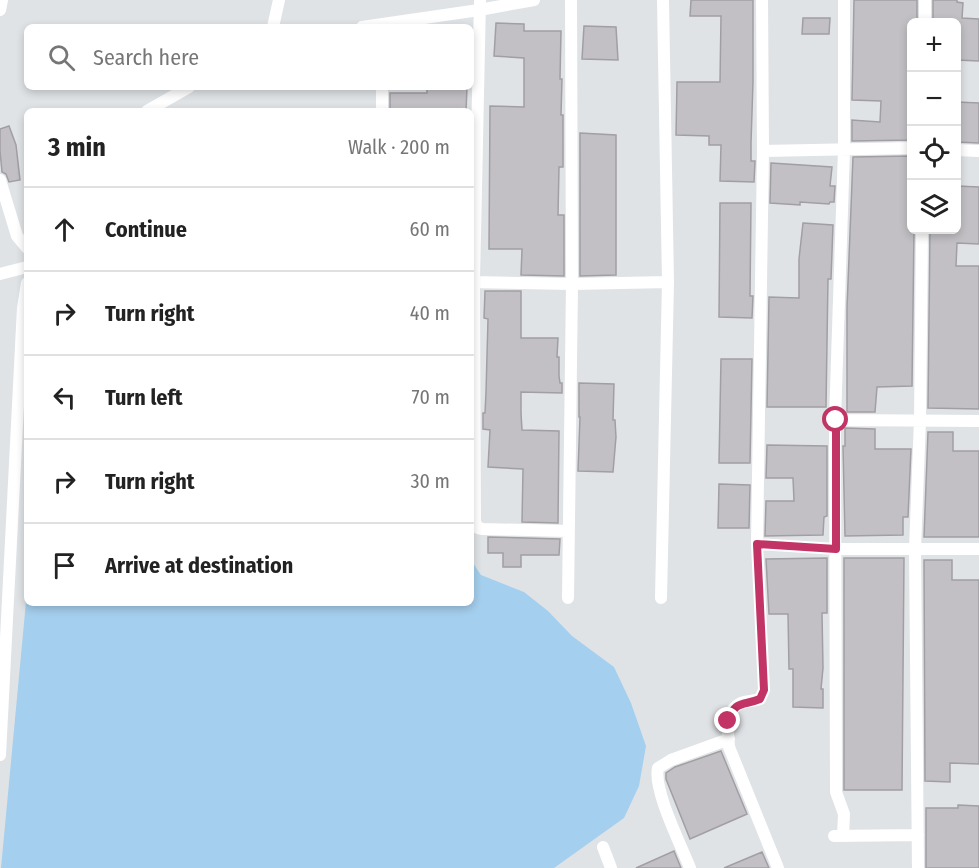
<!DOCTYPE html>
<meta charset="utf-8">
<style>
body{margin:0;font-family:"Fira Sans Condensed",sans-serif;background:#f6f6f6;color:#222}
.controls{position:absolute;right:18px;top:18px;display:grid;overflow:hidden;border-radius:9px;box-shadow:0 3px 9px #0003}
.controls button{width:54px;height:54px;display:grid;place-items:center;padding:0;border:0;border-bottom:2px solid #e0e0e0;background:#fff;color:#222;font:30px sans-serif}
.stop{position:absolute;width:18px;height:18px;margin:-14px;border:4px solid #c13465;border-radius:50%;background:#fff}
.stop.end{background:#c13465;border-color:#fff;box-shadow:0 2px 6px #0008}
.list{margin:0;padding:0;list-style:none}
h2{display:flex;justify-content:space-between;align-items:center;height:78px;margin:0;padding:0 24px;font-size:26px}
h2 small{font-size:20px;font-weight:400;color:#767676}
.list li{display:grid;grid-template-columns:39px 1fr auto;gap:18px;align-items:center;box-sizing:border-box;height:84px;padding:0 24px;border-top:2px solid #e0e0e0}
.list b{display:block;font-size:22px;white-space:nowrap}
.list em{font-size:20px;font-style:normal;color:#767676}
.icon{flex:none;width:33px;height:33px;fill:none;stroke:currentColor;stroke-width:2;stroke-linecap:round;stroke-linejoin:round}
.map{position:relative;flex:none;width:979px;height:868px;overflow:hidden}
.search{position:absolute;background:#fff;box-shadow:0 3px 9px #0003;left:24px;top:24px;width:450px;height:66px;display:flex;align-items:center;gap:15px;box-sizing:border-box;padding:0 21px;border-radius:9px;color:#767676;font-size:22px}
.panel{position:absolute;background:#fff;box-shadow:0 3px 9px #0003;left:24px;top:108px;width:450px;height:498px;border-radius:9px}
.map>svg:first-child{display:block}
.water{fill:#a5cfee}
.building{fill:#c2c0c4;stroke:#a19fa3;stroke-width:1.5}
.lines{fill:none;stroke-linecap:round;stroke-linejoin:round}
.minor{stroke:#fff;stroke-width:12}
.route{stroke:#c13465;stroke-width:8}
</style>
<div class="map">
<svg width="979" height="868" viewBox="0 0 979 868">
<rect width="100%" height="100%" fill="#e0e3e6"/>
<path class="water" d="M471,560L481,575L524,592L548,611L572,636L614,667L631,703L646,746L639,786L624,818L554,868H1L27,591V603H471Z"/>
<path class="building" d="M691,0H753V82L751,143V161H755L754,182L720,181L721,145H709V136L676,135L677,82H720L721,16H690Z
M854,0H917V22H912L911,140L852,141V120L880,122L881,101L852,100Z
M933,0H957V2L963,3L962,18L979,19V61L957,60V22H933Z
M803,18H830L829,34H802Z
M496,23L524,24V31H561L560,79H562L561,115H563V167H559L558,215H564V276L521,275L522,249H489L490,106L524,107V58L494,56Z
M584,26L616,27L618,60L582,59Z
M427,87H467L466,111H390V93H427Z
M957,102L979,103V143L957,142Z
M9,126L16,145L20,180L9,182L6,174L2,172L0,151V129Z
M580,133L616,135V275L580,276Z
M910,156L912,230H914L912,386L877,387L875,412H847V308L853,157Z
M771,163L832,167L830,186H835L834,202H830L829,204L800,202V205L770,203Z
M957,186L979,187V244L957,243L956,266H979V409L928,408L930,230H957Z
M720,203H751L750,296H753L752,318L719,317Z
M803,223L833,225L831,279H828L826,407H767L769,297L799,298V259Z
M485,291H521V338H558L557,357H559V376L560,383H562V393L521,392V413L522,430L559,431L558,523L522,522L523,469L488,467L490,430L483,429V413H485L486,392L488,319L484,318Z
M721,359H752L750,463H719Z
M579,383L614,384L613,420H615L616,437L613,472L578,471L580,417H579Z
M845,428L875,429V449H911L908,517H903V535L845,536L843,446H845Z
M928,432H953V451H979V537H924Z
M767,445L827,446V516L824,517L823,535L765,536L766,501H794L793,478H766Z
M719,484L750,485L749,528H718Z
M488,537L560,539L559,555H521V567H503V553H488Z
M827,558V613H822L823,668L821,689H823V708L793,707V669H789L788,614H769L766,559Z
M844,558H904L902,790H844Z
M924,560H952V580H979V764L950,763V782L925,781Z
M721,751L747,814L690,839L666,779V773L675,767Z
M958,805L979,806V868H926V808H958Z
M674,851L681,868H636Z
M762,852L769,868H724Z"/>
<g class="lines">
<path class="minor" d="M480,0L474,282L475,522L478,528L483,529L568,531
M762,0L763,151L757,544L764,690L760,699C754,701 747,701 741,703C724,711 728,732 729,747L778,868
M0,10L2,0
M925,22V0
M273,27L279,0
M362,27L479,10L534,0
M147,111L189,87
M382,111V87
M956,150L979,151
M763,151L912,148
M0,180L17,236L27,248
M0,274L27,267
M471,282L572,284L668,282
M835,420L979,421
M757,544L836,549H979
M568,598L572,284L571,0
M661,598L668,282L663,0
M0,755L23,308L27,283
M834,836L918,835
M843,836L844,814L836,792L835,420L844,150V0
M603,847L611,868
M690,868C681,845 653,790 658,768L671,760L729,739
M918,868L915,549L920,420L922,230"/>
</g>
<g class="lines">
<path class="route" d="M728,721C735,700 743,706 760,699L764,690L757,544L836,549V420"/>
</g>
</svg>
<div class="controls">
<button>+</button>
<button>−</button>
<button><svg class="icon" aria-label="locate" viewBox="0 0 24 24"><circle cx="12" cy="12" r="6"/><path d="M12 2v4M12 18v4M2 12h4M18 12h4"/></svg></button>
<button><svg class="icon" aria-label="layers" viewBox="0 0 24 24"><path d="M12 4l9 5-9 5-9-5zM3 14l9 5 9-5"/></svg></button>
</div>
<div class="stop" style="left:836px;top:420px"></div>
<div class="stop end" style="left:728px;top:721px"></div>
<div class="search"><svg class="icon" aria-label="search" viewBox="0 0 24 24"><circle cx="10" cy="10" r="6"/><path d="M15 15l6 6"/></svg>Search here</div>
<section class="panel">
<h2>3 min<small>Walk · 200 m</small></h2>
<ul class="list">
<li><svg class="icon" aria-label="ahead" viewBox="0 0 24 24"><path d="M12 20V5M6 11l6-6 6 6"/></svg><div><b>Continue</b></div><em>60 m</em></li>
<li><svg class="icon" aria-label="right" viewBox="0 0 24 24"><path d="M7 20v-9h11M14 6l5 5-5 5"/></svg><div><b>Turn right</b></div><em>40 m</em></li>
<li><svg class="icon" aria-label="left" viewBox="0 0 24 24"><path d="M17 20v-9H6M10 6l-5 5 5 5"/></svg><div><b>Turn left</b></div><em>70 m</em></li>
<li><svg class="icon" aria-label="right" viewBox="0 0 24 24"><path d="M7 20v-9h11M14 6l5 5-5 5"/></svg><div><b>Turn right</b></div><em>30 m</em></li>
<li><svg class="icon" aria-label="arrive" viewBox="0 0 24 24"><path d="M6 21V4h12l-3 4 3 4H6"/></svg><div><b>Arrive at destination</b></div></li>
</ul>
</section>
</div>
